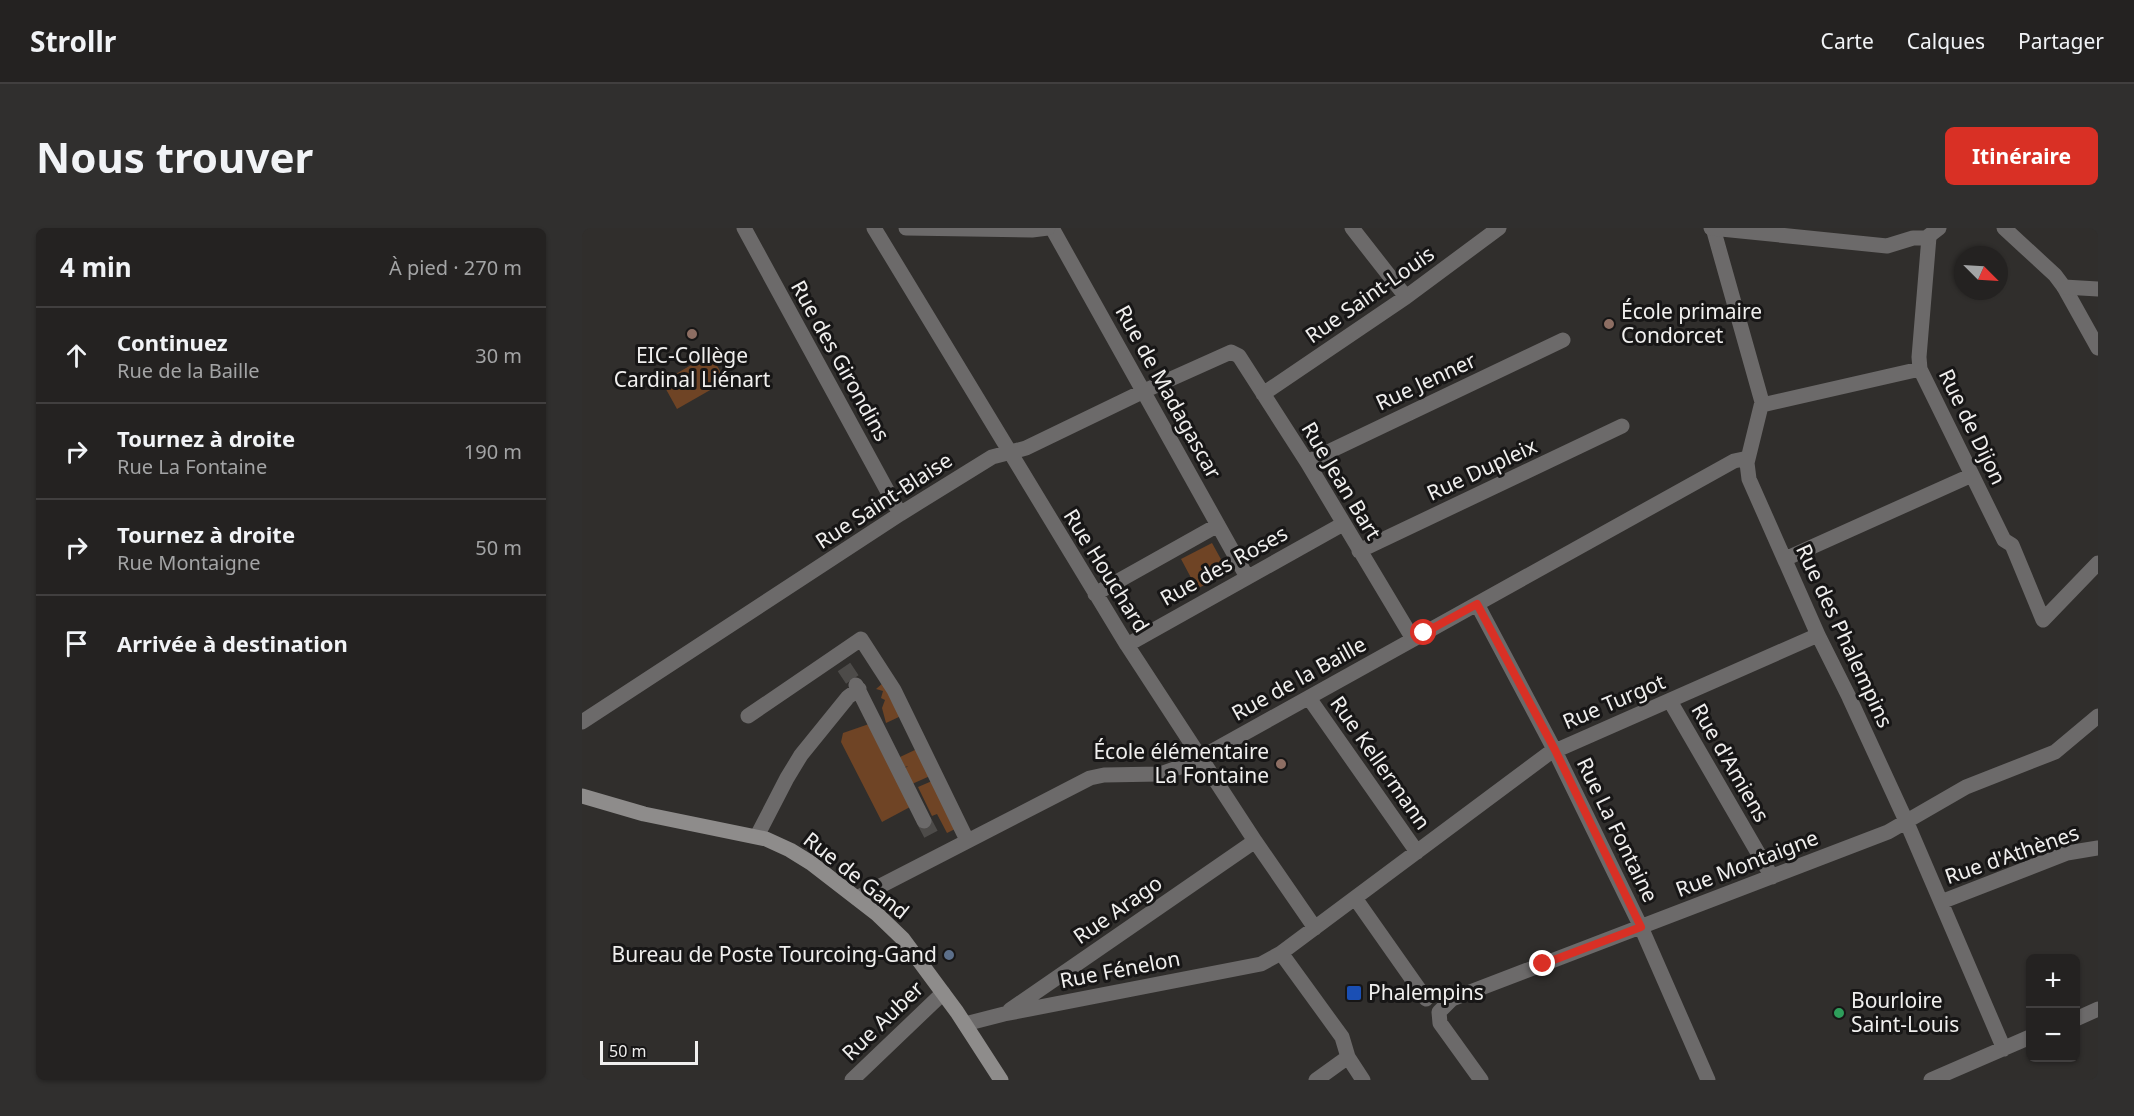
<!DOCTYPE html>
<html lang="fr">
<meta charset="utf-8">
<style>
body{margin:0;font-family:"Noto Sans",sans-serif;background:#302f2e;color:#f1f3f6}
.controls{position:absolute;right:18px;bottom:18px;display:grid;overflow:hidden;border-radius:9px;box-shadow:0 2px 4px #0004}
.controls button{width:54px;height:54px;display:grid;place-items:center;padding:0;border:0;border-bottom:2px solid #413f3f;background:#242221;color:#f1f3f6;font:30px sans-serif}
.compass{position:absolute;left:1372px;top:18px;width:54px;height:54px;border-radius:50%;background:#242221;box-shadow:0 2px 4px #0004;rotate:114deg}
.scale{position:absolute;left:18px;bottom:15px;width:98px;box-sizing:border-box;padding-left:6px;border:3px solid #f0efee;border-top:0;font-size:16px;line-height:21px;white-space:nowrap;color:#f0efee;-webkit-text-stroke:4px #171616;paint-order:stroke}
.stop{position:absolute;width:18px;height:18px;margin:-14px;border:4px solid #d93025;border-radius:50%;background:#fff}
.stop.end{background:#d93025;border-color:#fff;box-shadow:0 2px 6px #0008}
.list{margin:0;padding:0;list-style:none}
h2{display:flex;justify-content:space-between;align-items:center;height:78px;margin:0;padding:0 24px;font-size:26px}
h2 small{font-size:20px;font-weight:400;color:#a3a4a5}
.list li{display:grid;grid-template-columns:39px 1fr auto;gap:18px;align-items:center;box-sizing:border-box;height:96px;padding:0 24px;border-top:2px solid #413f3f}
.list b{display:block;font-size:22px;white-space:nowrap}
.list p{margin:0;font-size:20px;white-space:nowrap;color:#a3a4a5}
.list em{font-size:20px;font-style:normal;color:#a3a4a5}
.icon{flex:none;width:33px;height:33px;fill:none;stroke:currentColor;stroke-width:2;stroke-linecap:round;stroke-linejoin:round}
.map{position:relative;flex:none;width:1516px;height:852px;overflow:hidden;border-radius:9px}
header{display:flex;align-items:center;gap:36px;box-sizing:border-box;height:84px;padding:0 30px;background:#242221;border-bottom:2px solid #413f3f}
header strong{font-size:28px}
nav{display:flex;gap:33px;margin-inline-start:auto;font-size:21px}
.intro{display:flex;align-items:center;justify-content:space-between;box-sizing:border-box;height:144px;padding:0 36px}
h1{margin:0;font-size:42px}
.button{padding:15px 27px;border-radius:9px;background:#d93025;color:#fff;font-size:21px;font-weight:700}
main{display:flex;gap:36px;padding:0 36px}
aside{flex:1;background:#242221;border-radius:9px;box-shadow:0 2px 4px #0004}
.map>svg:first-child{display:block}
.green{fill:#6f4425}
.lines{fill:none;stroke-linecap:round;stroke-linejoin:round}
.minor-tunnel{stroke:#4d4b49;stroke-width:15;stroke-dasharray:15 8;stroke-linecap:butt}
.minor{stroke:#6c6a6a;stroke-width:15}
.tertiary{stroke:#6c6a6a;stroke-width:15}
.secondary{stroke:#8e8c8b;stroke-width:15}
.route{stroke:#d93025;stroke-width:8}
.education-dot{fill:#8d6e63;stroke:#171616;stroke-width:2}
.service-dot{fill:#5c6f8a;stroke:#171616;stroke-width:2}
.transit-dot{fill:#1a4fb4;stroke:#171616;stroke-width:2}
.leisure-dot{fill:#2e9e5b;stroke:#171616;stroke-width:2}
.labels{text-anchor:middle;stroke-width:6;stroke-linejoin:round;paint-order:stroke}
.street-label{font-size:21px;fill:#f0efee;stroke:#171616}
.poi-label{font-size:21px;fill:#f0efee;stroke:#171616;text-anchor:start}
</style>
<header>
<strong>Strollr</strong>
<nav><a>Carte</a><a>Calques</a><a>Partager</a></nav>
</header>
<div class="intro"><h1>Nous trouver</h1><a class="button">Itinéraire</a></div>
<main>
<aside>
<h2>4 min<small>À pied · 270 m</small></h2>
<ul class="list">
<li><svg class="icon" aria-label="ahead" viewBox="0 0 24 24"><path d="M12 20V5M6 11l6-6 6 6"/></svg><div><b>Continuez</b><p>Rue de la Baille</p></div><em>30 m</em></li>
<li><svg class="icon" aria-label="right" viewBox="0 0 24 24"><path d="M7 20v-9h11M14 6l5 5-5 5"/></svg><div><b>Tournez à droite</b><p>Rue La Fontaine</p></div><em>190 m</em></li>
<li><svg class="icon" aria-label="right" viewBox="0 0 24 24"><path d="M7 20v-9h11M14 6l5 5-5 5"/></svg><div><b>Tournez à droite</b><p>Rue Montaigne</p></div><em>50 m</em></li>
<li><svg class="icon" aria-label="arrive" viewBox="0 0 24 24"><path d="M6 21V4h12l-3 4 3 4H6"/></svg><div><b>Arrivée à destination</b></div></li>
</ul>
</aside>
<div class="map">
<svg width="1516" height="852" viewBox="0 0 1516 852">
<rect width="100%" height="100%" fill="#302e2c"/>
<path class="green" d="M128,126L144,153L95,181L80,154Z
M630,315L646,344L615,361L599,331Z
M301,455L319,488L304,495L300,480L303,472L299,470L301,463L294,461Z
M287,496L328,579L300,594L259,514L261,505Z
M335,521L348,548L330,556L322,541L326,538L323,539L318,529Z
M350,553L373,601L365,605L355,586L350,588L336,559Z"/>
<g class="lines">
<path class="minor-tunnel" d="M262,439L274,457
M342,593L352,612"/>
<path class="minor" d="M162,0L318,286
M292,0L545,417L673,613L733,700
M470,0L665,349
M770,0L824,69
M1131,0L1180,174L1165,235L1167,251L1236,407L1267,469L1325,595L1422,821
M1347,9L1337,129L1338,141L1422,312L1430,317L1461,392L1516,335
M1482,59L1516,120
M681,166L824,69L917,0
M1180,177L1338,141
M725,234L981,112
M777,323L1040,198
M1203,331L1390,247
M513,366L636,297
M895,376L973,523L1059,699L1126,852
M545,417L761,296
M274,457L342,593
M727,470L835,624
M1088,473L1190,649
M166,488L279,411L312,462L385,612
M0,494L318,286L410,229L444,220L562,163L649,124L657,128L725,234L831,411
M175,608L205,550L219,527L266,469L277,461
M275,670L508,550L522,547L578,546L607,536L1152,233L1166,230
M773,670L844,771
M1359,674L1485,625L1516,620
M428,782L673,613
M1494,791L1516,781
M383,796L422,786L679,736L699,725
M270,852L361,765
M734,852L766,829
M781,852L766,829L760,809L699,725L966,526L1236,407
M899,852L858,795L857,784L870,771L1306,604L1384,559L1473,524L1516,488
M1349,852L1448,809"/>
<path class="tertiary" d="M324,0L450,2L466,0
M1129,0L1305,18L1331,10H1344L1357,0
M1422,0L1473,47L1482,59L1516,61"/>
<path class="secondary" d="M0,568L62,586L184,611L208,622L229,635L295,686L321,711L375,784L419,852"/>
</g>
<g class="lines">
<path class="route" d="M842,405L895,376L973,522L1059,699L961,736"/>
</g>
<g class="education-dot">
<circle cx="1027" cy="96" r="6"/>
<circle cx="110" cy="106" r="6"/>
<circle cx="699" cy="536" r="6"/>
</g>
<circle class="service-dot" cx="367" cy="727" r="6"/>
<rect class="transit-dot" x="764" y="757" width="16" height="16" rx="3"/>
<circle class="leisure-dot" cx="1257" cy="785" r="6"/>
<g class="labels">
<g class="street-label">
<text transform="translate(788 67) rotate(-35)" y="7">Rue Saint-Louis</text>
<text transform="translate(258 133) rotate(61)" y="7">Rue des Girondins</text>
<text transform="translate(844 154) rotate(-25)" y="7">Rue Jenner</text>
<text transform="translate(586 164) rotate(61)" y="7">Rue de Madagascar</text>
<text transform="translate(1390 199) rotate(64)" y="7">Rue de Dijon</text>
<text transform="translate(900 242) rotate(-25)" y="7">Rue Dupleix</text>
<text transform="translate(759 253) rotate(59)" y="7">Rue Jean Bart</text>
<text transform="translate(302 273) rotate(-33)" y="7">Rue Saint-Blaise</text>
<text transform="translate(642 338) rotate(-29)" y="7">Rue des Roses</text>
<text transform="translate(524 343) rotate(58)" y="7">Rue Houchard</text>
<text transform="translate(1262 408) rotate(65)" y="7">Rue des Phalempins</text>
<text transform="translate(717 451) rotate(-29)" y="7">Rue de la Baille</text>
<text transform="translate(1032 474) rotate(-23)" y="7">Rue Turgot</text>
<text transform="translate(798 535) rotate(55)" y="7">Rue Kellermann</text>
<text transform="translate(1148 535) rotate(60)" y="7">Rue d'Amiens</text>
<text transform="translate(1035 602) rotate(64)" y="7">Rue La Fontaine</text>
<text transform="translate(1430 627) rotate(-19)" y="7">Rue d'Athènes</text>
<text transform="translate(1165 636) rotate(-21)" y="7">Rue Montaigne</text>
<text transform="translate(274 648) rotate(38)" y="7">Rue de Gand</text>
<text transform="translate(536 682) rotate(-35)" y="7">Rue Arago</text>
<text transform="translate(538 742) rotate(-11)" y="7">Rue Fénelon</text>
<text transform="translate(301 793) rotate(-44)" y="7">Rue Auber</text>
</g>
<g class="poi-label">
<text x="1039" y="91">École primaire<tspan x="1039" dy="24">Condorcet</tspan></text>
<text x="110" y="135" text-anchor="middle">EIC-Collège<tspan x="110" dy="24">Cardinal Liénart</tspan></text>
<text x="687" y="531" text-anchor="end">École élémentaire<tspan x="687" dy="24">La Fontaine</tspan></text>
<text x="355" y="734" text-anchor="end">Bureau de Poste Tourcoing-Gand</text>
<text x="786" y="772">Phalempins</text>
<text x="1269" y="780">Bourloire<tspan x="1269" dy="24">Saint-Louis</tspan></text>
</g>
</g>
</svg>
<div class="controls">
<button>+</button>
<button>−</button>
</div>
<svg class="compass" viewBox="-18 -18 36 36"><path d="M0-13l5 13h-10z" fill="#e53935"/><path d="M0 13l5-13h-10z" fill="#a3a4a5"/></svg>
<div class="scale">50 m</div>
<div class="stop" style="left:842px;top:405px"></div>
<div class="stop end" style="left:961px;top:736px"></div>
</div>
</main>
